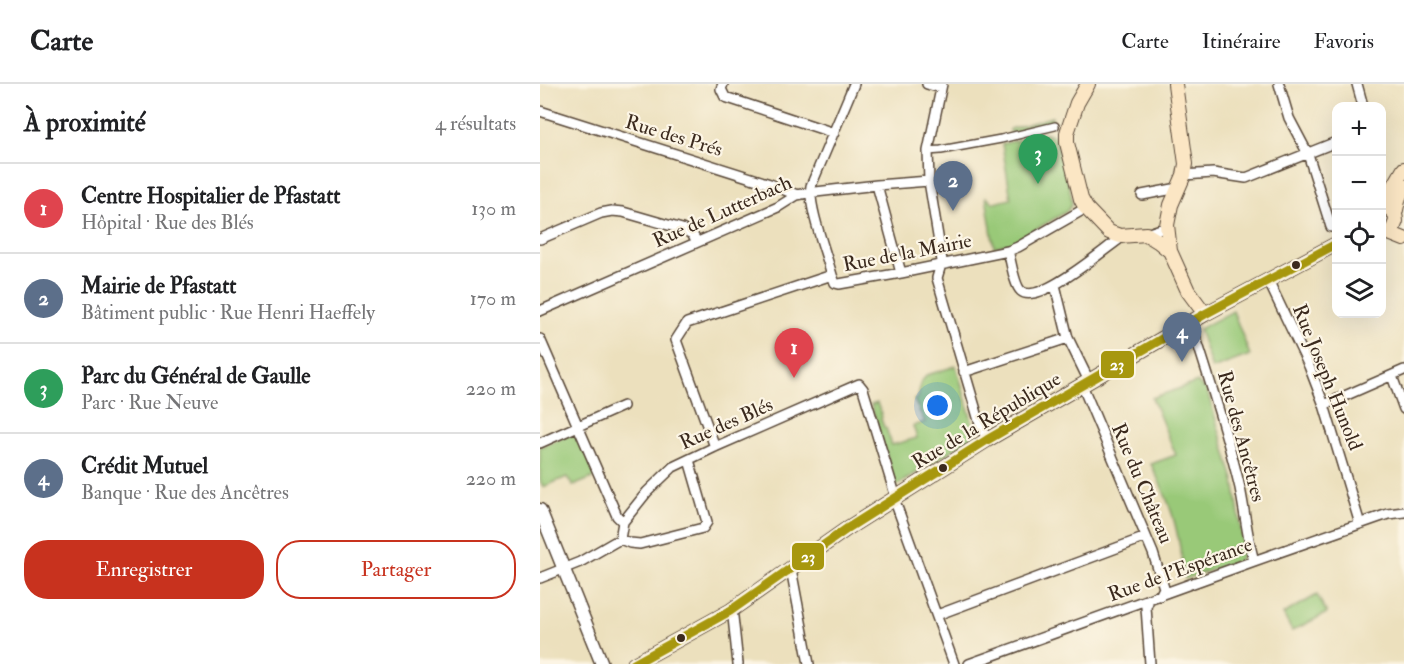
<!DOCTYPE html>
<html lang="fr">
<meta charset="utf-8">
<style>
body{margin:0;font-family:"IM FELL Double Pica",serif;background:#f2f2f2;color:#202124}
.controls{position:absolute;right:18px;top:18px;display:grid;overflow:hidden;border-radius:12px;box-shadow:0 6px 24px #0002}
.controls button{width:54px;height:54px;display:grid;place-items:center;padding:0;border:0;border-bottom:2px solid #e0e0e0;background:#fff;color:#202124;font:30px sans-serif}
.you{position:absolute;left:398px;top:322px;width:21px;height:21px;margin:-15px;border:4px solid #fff;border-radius:50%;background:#1a73e8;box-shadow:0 0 0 9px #1a73e833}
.badge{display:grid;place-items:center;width:39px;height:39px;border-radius:50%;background:#c8321e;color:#fff;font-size:20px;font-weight:700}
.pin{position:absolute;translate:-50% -50px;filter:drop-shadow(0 2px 3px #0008)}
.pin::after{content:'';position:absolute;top:32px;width:21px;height:18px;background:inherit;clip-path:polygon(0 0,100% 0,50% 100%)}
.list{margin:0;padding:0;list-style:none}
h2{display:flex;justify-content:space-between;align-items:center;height:78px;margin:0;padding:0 24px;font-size:26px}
h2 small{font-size:20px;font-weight:400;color:#757577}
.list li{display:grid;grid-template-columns:39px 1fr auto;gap:18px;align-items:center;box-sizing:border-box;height:90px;padding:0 24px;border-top:2px solid #e0e0e0}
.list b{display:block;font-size:22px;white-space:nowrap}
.list p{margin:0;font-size:20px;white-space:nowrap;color:#757577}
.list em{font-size:20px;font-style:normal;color:#757577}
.actions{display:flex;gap:12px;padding:18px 24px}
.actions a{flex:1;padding:14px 0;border:2px solid #c8321e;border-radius:24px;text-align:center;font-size:21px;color:#c8321e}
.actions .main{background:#c8321e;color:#fff}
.icon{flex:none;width:33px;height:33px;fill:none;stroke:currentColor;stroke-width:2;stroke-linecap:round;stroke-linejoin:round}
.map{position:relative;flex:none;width:864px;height:580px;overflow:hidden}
header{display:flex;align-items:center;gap:36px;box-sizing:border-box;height:84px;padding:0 30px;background:#fff;border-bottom:2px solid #e0e0e0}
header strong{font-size:28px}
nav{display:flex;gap:33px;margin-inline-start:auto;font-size:21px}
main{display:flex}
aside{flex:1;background:#fff}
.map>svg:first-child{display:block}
.green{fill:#99c978;stroke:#6a7a4b;stroke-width:1.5}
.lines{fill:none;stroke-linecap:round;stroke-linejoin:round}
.pedestrian-casing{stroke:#564536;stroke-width:10}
.minor-casing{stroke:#564536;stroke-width:12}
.tertiary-casing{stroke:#564536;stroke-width:15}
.secondary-casing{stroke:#564536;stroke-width:16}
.pedestrian{stroke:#fff;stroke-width:7}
.minor{stroke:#fff;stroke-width:9}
.tertiary{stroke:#fff;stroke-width:12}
.secondary{stroke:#fbe6c4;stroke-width:14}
.bus-1-casing{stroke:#fcf5e5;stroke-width:14}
.bus-1{stroke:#a7970e;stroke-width:9}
.bus-dot{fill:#3b2a1e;stroke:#fcf5e5;stroke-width:2}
.labels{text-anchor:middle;stroke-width:4.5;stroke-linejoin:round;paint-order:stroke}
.street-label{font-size:20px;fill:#3b2a1e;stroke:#fcf5e5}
.line-badge{stroke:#fcf5e5;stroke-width:2}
.badge-label{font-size:16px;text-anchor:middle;font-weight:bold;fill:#fff}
</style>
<header>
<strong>Carte</strong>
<nav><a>Carte</a><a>Itinéraire</a><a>Favoris</a></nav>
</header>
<main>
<aside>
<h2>À proximité<small>4 résultats</small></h2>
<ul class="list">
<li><span class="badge" style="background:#e0444e">1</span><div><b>Centre Hospitalier de Pfastatt</b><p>Hôpital · Rue des Blés</p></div><em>130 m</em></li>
<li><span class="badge" style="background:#5c6f8a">2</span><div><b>Mairie de Pfastatt</b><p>Bâtiment public · Rue Henri Haeffely</p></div><em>170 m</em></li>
<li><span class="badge" style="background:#2e9e5b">3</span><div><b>Parc du Général de Gaulle</b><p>Parc · Rue Neuve</p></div><em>220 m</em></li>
<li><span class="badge" style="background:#5c6f8a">4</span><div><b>Crédit Mutuel</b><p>Banque · Rue des Ancêtres</p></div><em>220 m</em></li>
</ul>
<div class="actions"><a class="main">Enregistrer</a><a>Partager</a></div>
</aside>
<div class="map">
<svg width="864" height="580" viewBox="0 0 864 580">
<rect width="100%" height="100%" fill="#fcf5e5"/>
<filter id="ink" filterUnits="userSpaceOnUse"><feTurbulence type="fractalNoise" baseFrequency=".0167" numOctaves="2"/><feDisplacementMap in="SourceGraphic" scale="12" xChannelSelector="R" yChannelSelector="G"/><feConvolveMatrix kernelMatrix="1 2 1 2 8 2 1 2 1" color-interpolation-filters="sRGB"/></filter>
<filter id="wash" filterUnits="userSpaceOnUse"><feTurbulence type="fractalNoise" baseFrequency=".008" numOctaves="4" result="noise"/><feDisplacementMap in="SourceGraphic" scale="24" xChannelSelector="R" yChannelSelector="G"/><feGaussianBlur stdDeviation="1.35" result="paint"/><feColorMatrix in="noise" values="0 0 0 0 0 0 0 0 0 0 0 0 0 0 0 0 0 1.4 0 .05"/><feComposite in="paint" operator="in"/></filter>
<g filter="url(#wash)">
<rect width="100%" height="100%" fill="#ece0bd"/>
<path class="green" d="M512,33L513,38L472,49L470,47V45Z
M506,49L516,53L531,110L532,121L526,128L472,159L454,163L446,113L454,119L471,115L462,60Z
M693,227L710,271L672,285L659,245Z
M416,282L436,351L356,402L331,321L337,319L342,333L341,335L344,343L346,344L352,361L377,354L373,342L385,338L374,316L378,314L381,298L387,291Z
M658,298L659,301H661L662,304L666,303L694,396L704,466L699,477L645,495C642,474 639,453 633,433C628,415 619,397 611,380L636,371L612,314Z
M32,350L37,351L57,392L33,402L27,393L3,403L0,396V363Z
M777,511L787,529L752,547L743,530Z"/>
</g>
<g filter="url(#ink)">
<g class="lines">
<defs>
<path id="pedestrian" d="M388,67L401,66L461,55L515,42"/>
<path id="minor" d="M183,0L181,5L185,13L294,49
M387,0L401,4
M402,0L388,67L389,97L402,177L397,194L440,340L447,356
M739,0L749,34L768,70L791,143
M817,0L823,22
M0,27L230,100L257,111
M644,91L673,89L706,94L796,58
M337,101L361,189
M602,111L633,105H637
M606,150L624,144L627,141
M0,155L61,129L72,127L83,128L142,145L152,150L157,158
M468,167C471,176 474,201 481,207C498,222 562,167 578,156L580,152
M292,191C286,169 268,122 271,102L314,0
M728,196L769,282L784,321L820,440
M515,201L528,254L549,297
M0,227L238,123L257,111L267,109L337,101L389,97
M651,238C668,292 687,348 700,404C705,428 707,453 714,477
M0,255L77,432L83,438
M424,288L528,254
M852,292L864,325
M542,301L613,469L624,504L620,512
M784,321L864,286
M0,359L83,322
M175,363L136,256L147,239L292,191L295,199L299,200L361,189L468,167L478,163L546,124
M80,455L90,459L100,460L163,444L167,438L149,376
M249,485L252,490L269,580
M0,494L40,478L80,455L83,438L107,408L133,383L175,363L319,300L323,305L354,407L356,420L414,580
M609,516L606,523L610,580
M190,527L193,533L198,580
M397,531L606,453
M429,580L714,477L848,430L864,428"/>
<path id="tertiary" d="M0,426L62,580"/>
<path id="secondary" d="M548,0L537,19L527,49V59L541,115L546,124L569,148L580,152L606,150L619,158L630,167
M635,0L646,80L644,91L631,121L627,141L630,167L648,207L665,230
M842,123C850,123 856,128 856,137L852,147L842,150
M842,123L864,85
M855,130L859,113L864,102
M849,149L864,155
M94,580L190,527L308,444L447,356L665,230L796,160"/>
</defs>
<use href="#pedestrian" class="pedestrian-casing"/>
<use href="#minor" class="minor-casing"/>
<use href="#tertiary" class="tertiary-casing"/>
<use href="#secondary" class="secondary-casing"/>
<use href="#pedestrian" class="pedestrian"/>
<use href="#minor" class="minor"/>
<use href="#tertiary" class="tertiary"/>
<use href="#secondary" class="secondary"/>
<defs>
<path id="bus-1" d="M94,580L190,527L308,444L447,356L665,230L796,160"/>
</defs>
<use href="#bus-1" class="bus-1-casing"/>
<use href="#bus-1" class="bus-1"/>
</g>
</g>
<g class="bus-dot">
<circle cx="756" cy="181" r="5"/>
<circle cx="403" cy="384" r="5"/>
<circle cx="141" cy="554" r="5"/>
</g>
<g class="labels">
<g class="street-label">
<text transform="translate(134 51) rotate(17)" y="7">Rue des Prés</text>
<text transform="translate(182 127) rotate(-24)" y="7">Rue de Lutterbach</text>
<text transform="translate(367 168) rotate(-11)" y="7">Rue de la Mairie</text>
<text transform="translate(788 293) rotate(68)" y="7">Rue Joseph Hunold</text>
<text transform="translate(446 336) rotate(-31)" y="7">Rue de la République</text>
<text transform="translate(186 339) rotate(-24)" y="7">Rue des Blés</text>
<text transform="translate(702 352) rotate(75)" y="7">Rue des Ancêtres</text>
<text transform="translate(603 399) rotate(67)" y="7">Rue du Château</text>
<text transform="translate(640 485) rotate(-20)" y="7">Rue de l'Espérance</text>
</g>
</g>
<g class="line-badge">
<rect x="560" y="266" width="35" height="29" rx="6" fill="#a7970e"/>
<rect x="251" y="458" width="34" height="29" rx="6" fill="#a7970e"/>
</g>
<g class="badge-label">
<text x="577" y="286">23</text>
<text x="268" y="478">23</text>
</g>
</svg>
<div class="controls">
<button>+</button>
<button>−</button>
<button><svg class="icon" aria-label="locate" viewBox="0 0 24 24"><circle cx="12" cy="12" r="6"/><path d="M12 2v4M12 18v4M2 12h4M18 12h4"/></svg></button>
<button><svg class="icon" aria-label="layers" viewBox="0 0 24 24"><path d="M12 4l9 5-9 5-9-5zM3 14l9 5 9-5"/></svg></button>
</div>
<div class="you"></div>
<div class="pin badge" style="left:254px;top:294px;background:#e0444e">1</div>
<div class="pin badge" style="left:413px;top:127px;background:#5c6f8a">2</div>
<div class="pin badge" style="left:498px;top:100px;background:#2e9e5b">3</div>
<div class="pin badge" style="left:642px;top:278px;background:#5c6f8a">4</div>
</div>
</main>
